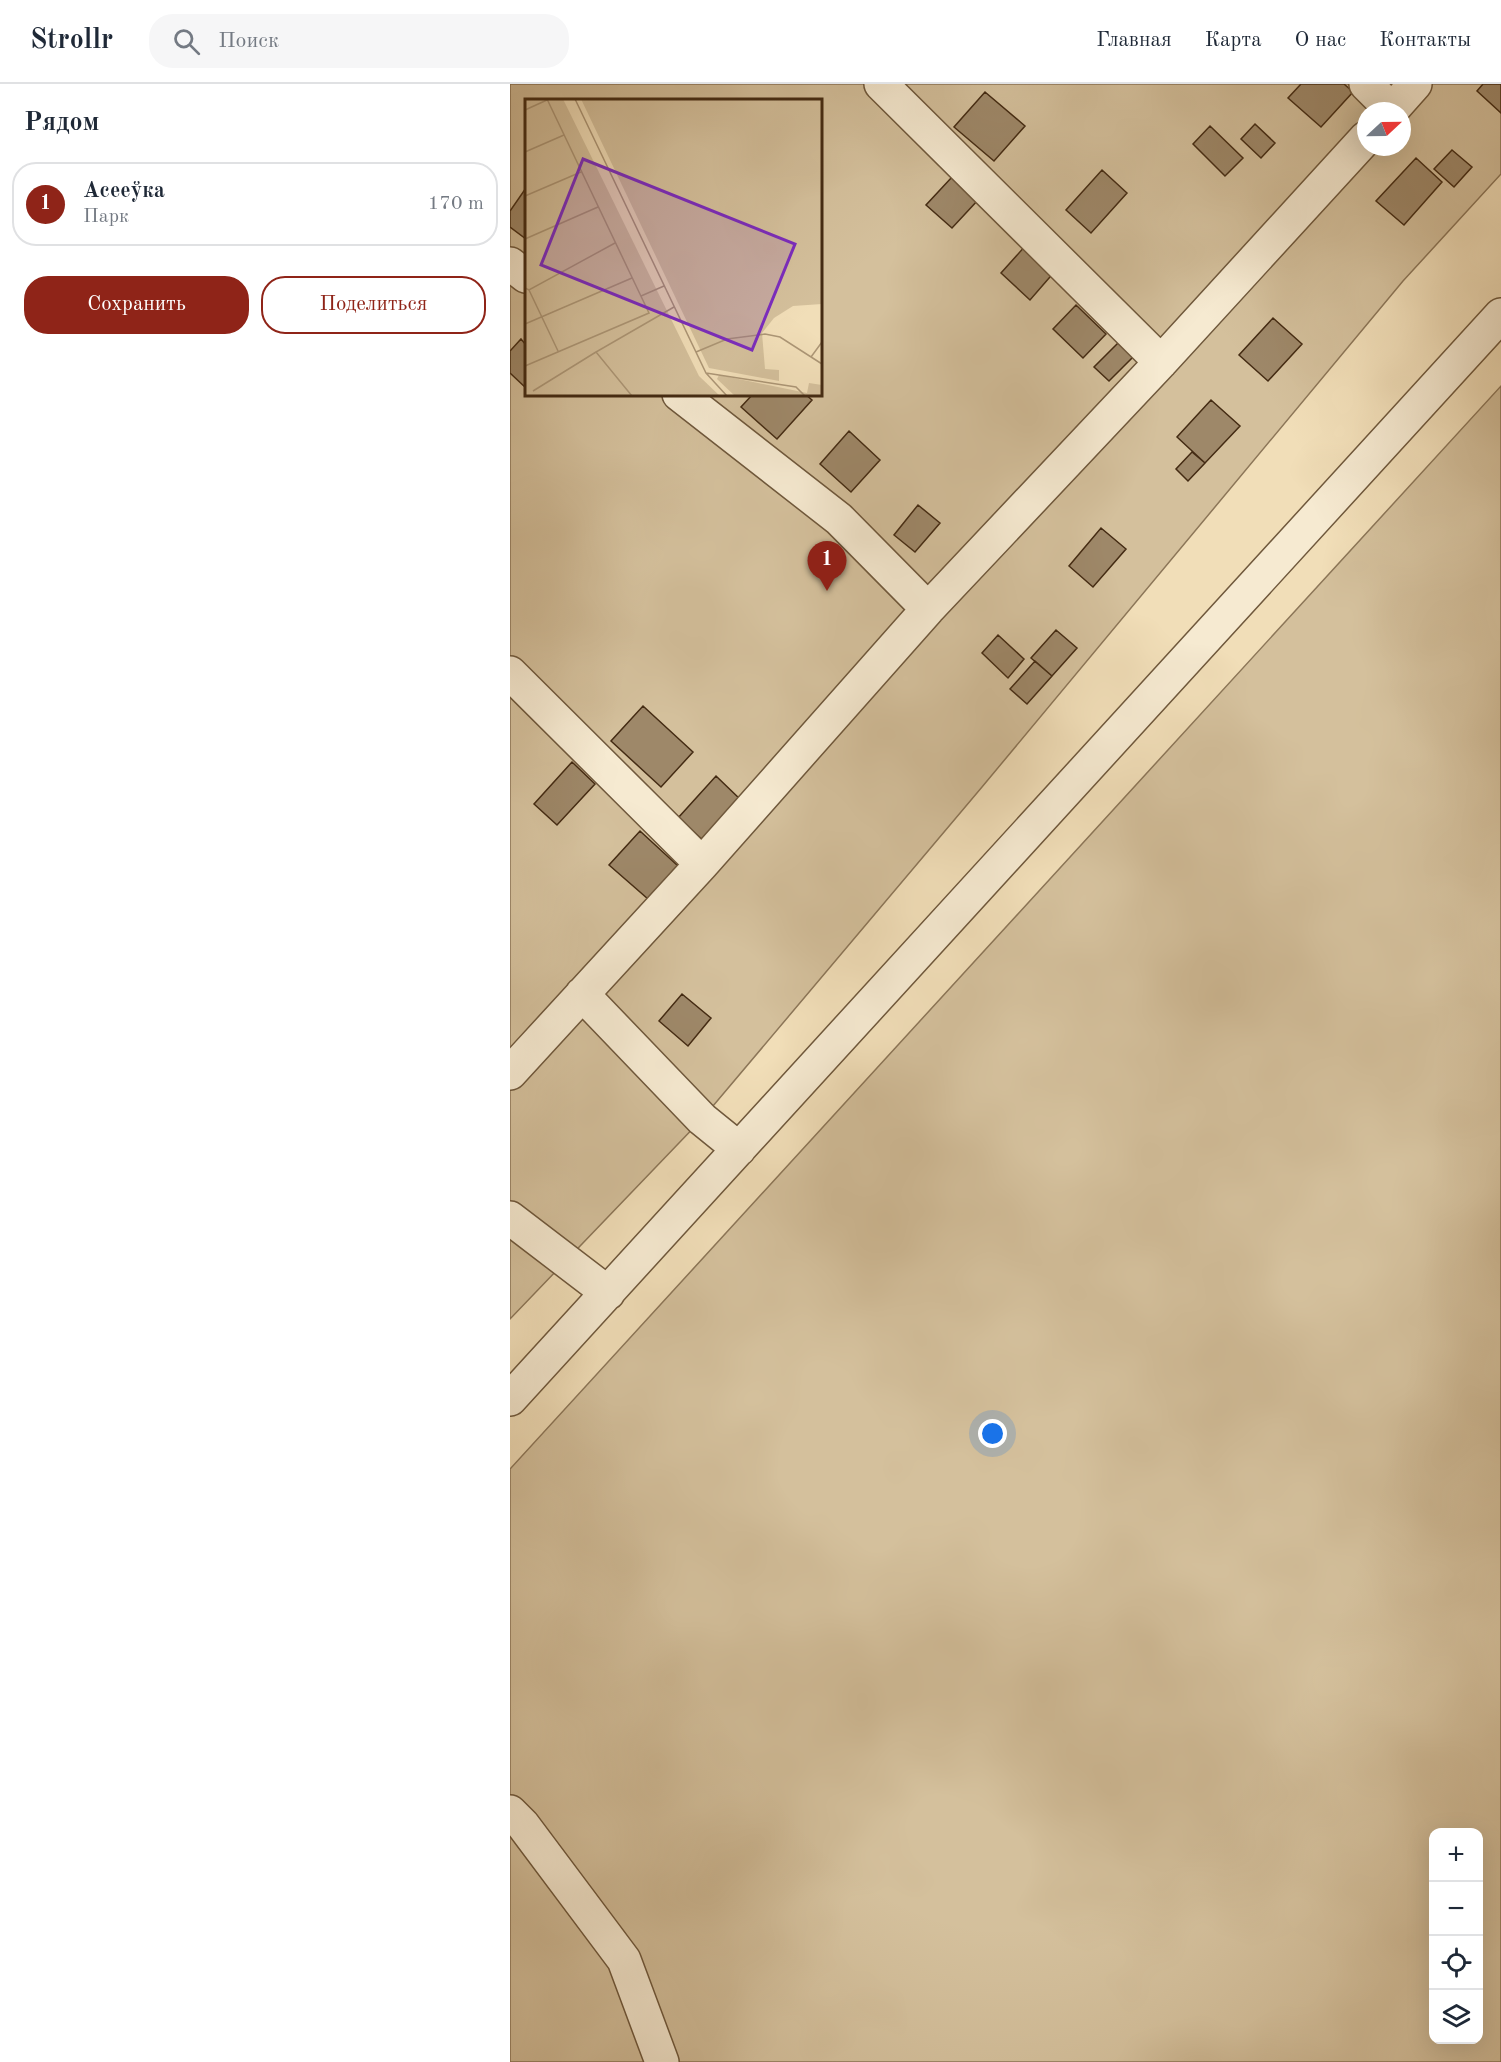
<!DOCTYPE html>
<html lang="ru">
<meta charset="utf-8">
<style>
body{margin:0;font-family:"Old Standard TT",serif;background:#f6f6f7;color:#1f2937}
.controls{position:absolute;right:18px;bottom:18px;display:grid;overflow:hidden;border-radius:12px;box-shadow:0 6px 24px #0002}
.controls button{width:54px;height:54px;display:grid;place-items:center;padding:0;border:0;border-bottom:2px solid #e0e1e3;background:#fff;color:#1f2937;font:30px sans-serif}
.compass{position:absolute;left:847px;top:18px;width:54px;height:54px;border-radius:50%;background:#fff;box-shadow:0 6px 24px #0002;rotate:68deg}
.you{position:absolute;left:483px;top:1350px;width:21px;height:21px;margin:-15px;border:4px solid #fff;border-radius:50%;background:#1a73e8;box-shadow:0 0 0 9px #1a73e833}
.badge{display:grid;place-items:center;width:39px;height:39px;border-radius:50%;background:#8f2418;color:#fff;font-size:20px;font-weight:700}
.pin{position:absolute;translate:-50% -50px;filter:drop-shadow(0 2px 3px #0008)}
.pin::after{content:'';position:absolute;top:32px;width:21px;height:18px;background:inherit;clip-path:polygon(0 0,100% 0,50% 100%)}
.list{margin:0;padding:0;list-style:none}
h2{display:flex;justify-content:space-between;align-items:center;height:78px;margin:0;padding:0 24px;font-size:26px}
h2 small{font-size:20px;font-weight:400;color:#747a83}
.list li{display:grid;grid-template-columns:39px 1fr auto;gap:18px;align-items:center;box-sizing:border-box;height:84px;margin:0 12px 12px;padding:0 12px;border:2px solid #e0e1e3;border-radius:24px}
.list b{display:block;font-size:22px;white-space:nowrap}
.list p{margin:0;font-size:20px;white-space:nowrap;color:#747a83}
.list em{font-size:20px;font-style:normal;color:#747a83}
.actions{display:flex;gap:12px;padding:18px 24px}
.actions a{flex:1;padding:14px 0;border:2px solid #8f2418;border-radius:24px;text-align:center;font-size:21px;color:#8f2418}
.actions .main{background:#8f2418;color:#fff}
.icon{flex:none;width:33px;height:33px;fill:none;stroke:currentColor;stroke-width:2;stroke-linecap:round;stroke-linejoin:round}
.map{position:relative;flex:none;width:991px;height:1978px;overflow:hidden}
header{display:flex;align-items:center;gap:36px;box-sizing:border-box;height:84px;padding:0 30px;background:#fff;border-bottom:2px solid #e0e1e3}
header strong{font-size:28px}
nav{display:flex;gap:33px;margin-inline-start:auto;font-size:21px}
.search{width:420px;height:54px;background:#f6f6f7;display:flex;align-items:center;gap:15px;box-sizing:border-box;padding:0 21px;border-radius:24px;color:#747a83;font-size:22px}
main{display:flex}
aside{flex:1;background:#fff}
.map>svg:first-child{display:block}
.green{fill:#d4c09c;stroke:#8c7658;stroke-width:1.5;fill-rule:evenodd}
.building{fill:#9e8869;stroke:#442b13;stroke-width:1.5}
.lines{fill:none;stroke-linecap:round;stroke-linejoin:round}
.minor-casing{stroke:#6f583c;stroke-width:36}
.minor{stroke:#f6ead1;stroke-width:33}
.inset-road{fill:none;stroke:#ac9676;stroke-width:1.5}
.view{fill:#7b2cbf;fill-opacity:0.15;stroke:#7b2cbf;stroke-width:3}
.inset-edge{fill:none;stroke:#442b13;stroke-width:3}
</style>
<header>
<strong>Strollr</strong>
<div class="search"><svg class="icon" aria-label="search" viewBox="0 0 24 24"><circle cx="10" cy="10" r="6"/><path d="M15 15l6 6"/></svg>Поиск</div>
<nav><a>Главная</a><a>Карта</a><a>О нас</a><a>Контакты</a></nav>
</header>
<main>
<aside>
<h2>Рядом<small></small></h2>
<ul class="list">
<li><span class="badge">1</span><div><b>Асееўка</b><p>Парк</p></div><em>170 m</em></li>
</ul>
<div class="actions"><a class="main">Сохранить</a><a>Поделиться</a></div>
</aside>
<div class="map">
<svg width="991" height="1978" viewBox="0 0 991 1978">
<rect width="100%" height="100%" fill="#f1deb8"/>
<filter id="stains"><feTurbulence type="fractalNoise" baseFrequency=".00333" numOctaves="4"/><feColorMatrix values="0 0 0 0 .2 0 0 0 0 .09 0 0 0 0 .02 0 0 0 .5 -.17"/></filter>
<radialGradient id="worn" r=".72"><stop offset=".6" stop-color="#630" stop-opacity="0"/><stop offset="1" stop-color="#630" stop-opacity=".3"/></radialGradient>
<path class="green" d="M0,0H991V90L893,197L472,703L192,1035L0,1235ZM16,16H310V310H16ZM856,27H892V63H856Z
M991,302V1978H0V1385ZM924,1748H968V1956H924Z"/>
<path class="building" d="M791,0H834L843,8L811,43L778,14Z
M973,0H991V29L967,7Z
M475,8L515,42L484,77L444,43Z
M745,40L765,59L751,74L731,55Z
M700,42L733,74L715,92L683,60Z
M942,66L962,83L944,103L924,85Z
M906,74L932,98L894,141L866,117Z
M592,86L617,109L581,149L556,126Z
M442,93L468,116L442,144L416,121Z
M16,104V155L0,143V127Z
M517,160L546,186L520,216L491,189Z
M566,221L596,250L573,274L543,245Z
M763,234L792,260L758,297L729,271Z
M11,255L16,261V304L0,289V267Z
M609,258L624,272L599,297L584,283Z
M243,310H295L302,316L267,355L231,323Z
M701,316L730,342L695,379L667,353Z
M339,347L370,376L341,408L310,380Z
M682,368L695,379L678,397L666,385Z
M408,421L430,439L405,468L384,451Z
M591,444L616,465L583,503L559,482Z
M546,546L567,564L542,592L521,574Z
M488,551L514,575L498,594L472,569Z
M525,577L542,592L517,620L500,605Z
M133,622L183,668L151,703L101,657Z
M62,678L85,700L47,741L24,720Z
M206,692L232,717L195,758L168,734Z
M130,747L168,782L138,815L99,781Z
M172,910L201,934L178,962L149,937Z"/>
<g class="lines">
<defs>
<path id="minor" d="M371,0L651,278
M856,0L882,26
M881,27L905,0
M0,180L16,192
M169,310L329,435L418,525
M0,589L192,780
M72,910L192,1035L229,1065
M0,989L192,780L418,525L651,278L856,54
M0,1134L98,1209
M0,1315L991,231
M0,1728L13,1741L114,1876L152,1978"/>
</defs>
<use href="#minor" class="minor-casing"/>
<use href="#minor" class="minor"/>
</g>
<g transform="translate(15 15)">
<rect width="297" height="297" fill="#f1deb8"/>
<path d="M0,0H38L174,277L195,297H0ZM56,0H297V205L268,207L249,219L237,234L240,270L254,271V282L184,269ZM194,276L282,294L284,284L297,286V297H210L192,280Z" fill="#d4c09c"/>
<path class="inset-road" d="M50,0L181,274L202,297M0,11L22,1M0,53L39,36M0,97L56,73M0,140L73,108M0,189L4,191L90,144M4,191L33,252M116,197L139,187M0,225L107,179M171,253L202,240L240,235L255,238L297,265M286,258L297,243M0,267L124,214L22,0M181,274L271,288L280,297M8,292L71,253M107,297L71,253L149,208"/>
<path class="view" d="M58,60L270,145L227,251L16,166Z"/>
<rect width="297" height="297" class="inset-edge"/>
</g>
<rect width="100%" height="100%" filter="url(#stains)"/>
<rect width="100%" height="100%" fill="url(#worn)"/>
</svg>
<div class="controls">
<button>+</button>
<button>−</button>
<button><svg class="icon" aria-label="locate" viewBox="0 0 24 24"><circle cx="12" cy="12" r="6"/><path d="M12 2v4M12 18v4M2 12h4M18 12h4"/></svg></button>
<button><svg class="icon" aria-label="layers" viewBox="0 0 24 24"><path d="M12 4l9 5-9 5-9-5zM3 14l9 5 9-5"/></svg></button>
</div>
<svg class="compass" viewBox="-18 -18 36 36"><path d="M0-13l5 13h-10z" fill="#e53935"/><path d="M0 13l5-13h-10z" fill="#747a83"/></svg>
<div class="you"></div>
<div class="pin badge" style="left:317px;top:507px">1</div>
</div>
</main>
